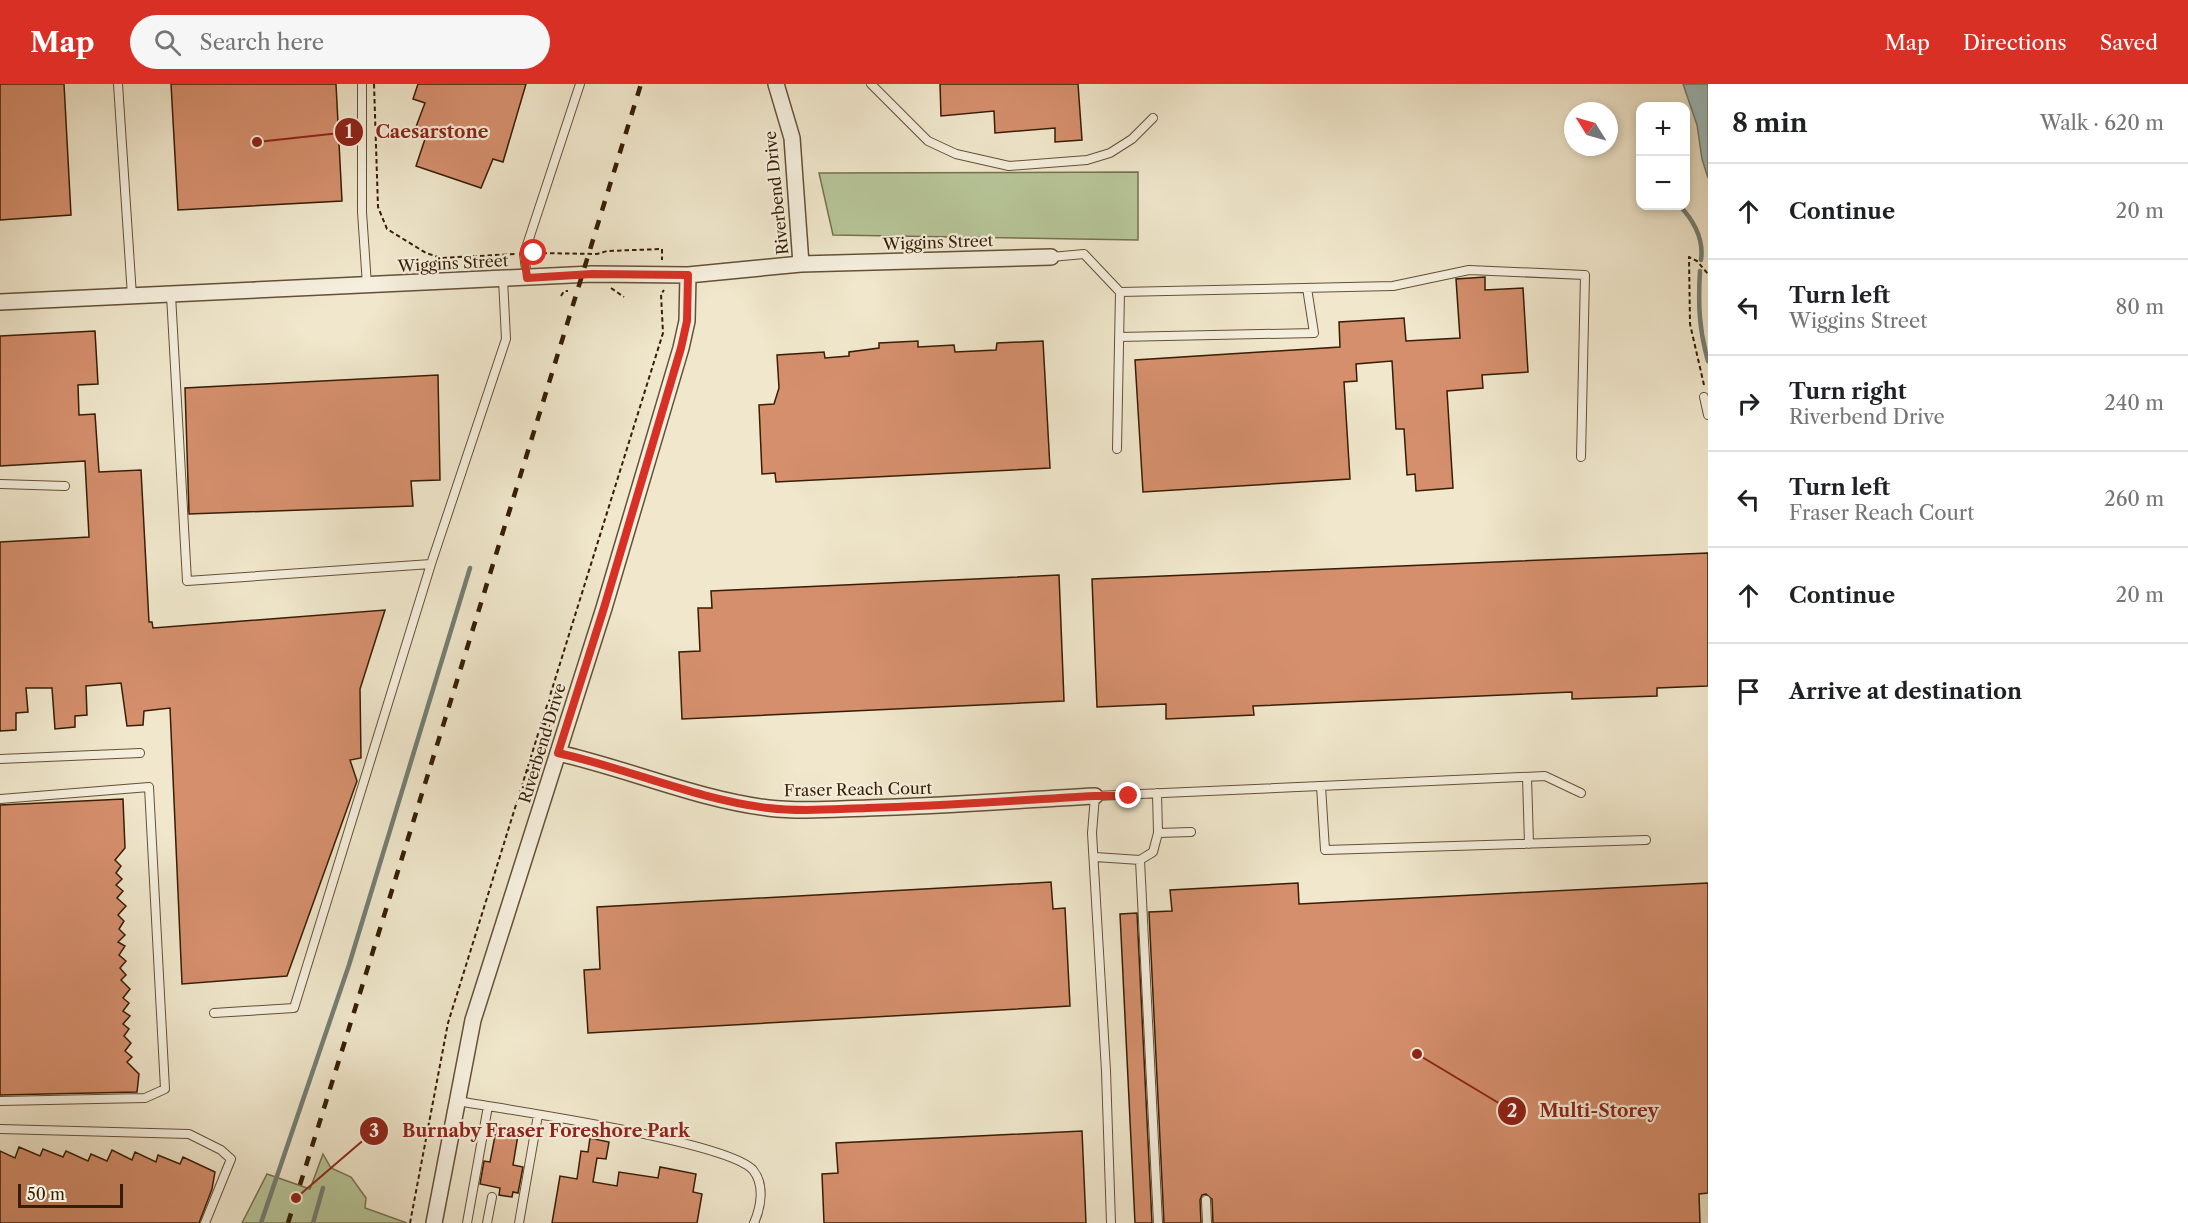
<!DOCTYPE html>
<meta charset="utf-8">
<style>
body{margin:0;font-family:"Libre Caslon Text",serif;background:#f6f6f6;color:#202124}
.controls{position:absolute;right:18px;top:18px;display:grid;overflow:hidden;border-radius:12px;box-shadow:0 3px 9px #0003}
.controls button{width:54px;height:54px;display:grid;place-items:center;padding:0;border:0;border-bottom:2px solid #e0e0e0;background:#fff;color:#202124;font:30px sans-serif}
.compass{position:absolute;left:1564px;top:18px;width:54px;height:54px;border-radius:50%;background:#fff;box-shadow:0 3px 9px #0003;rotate:307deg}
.scale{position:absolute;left:18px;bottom:15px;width:105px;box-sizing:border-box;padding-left:6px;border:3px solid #371d03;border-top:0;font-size:16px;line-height:21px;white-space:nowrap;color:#371d03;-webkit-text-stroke:4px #f5efde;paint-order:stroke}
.stop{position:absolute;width:18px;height:18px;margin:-14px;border:4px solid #d93025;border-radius:50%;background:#fff}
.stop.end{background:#d93025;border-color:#fff;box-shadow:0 2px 6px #0008}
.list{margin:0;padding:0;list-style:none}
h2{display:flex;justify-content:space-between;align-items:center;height:78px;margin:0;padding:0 24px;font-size:26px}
h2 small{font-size:20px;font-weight:400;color:#757577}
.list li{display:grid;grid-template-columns:39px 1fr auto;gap:18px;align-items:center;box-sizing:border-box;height:96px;padding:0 24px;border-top:2px solid #e0e0e0}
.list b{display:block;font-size:22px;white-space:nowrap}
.list p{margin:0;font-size:20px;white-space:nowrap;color:#757577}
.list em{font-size:20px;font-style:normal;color:#757577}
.icon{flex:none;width:33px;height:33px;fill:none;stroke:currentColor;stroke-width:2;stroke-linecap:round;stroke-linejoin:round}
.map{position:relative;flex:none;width:1708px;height:1139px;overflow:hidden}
header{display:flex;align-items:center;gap:36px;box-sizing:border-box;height:84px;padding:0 30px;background:#d93025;color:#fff}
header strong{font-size:28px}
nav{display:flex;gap:33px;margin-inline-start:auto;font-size:21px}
.search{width:420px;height:54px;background:#f6f6f6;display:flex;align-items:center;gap:15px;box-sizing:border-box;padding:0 21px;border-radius:33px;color:#757577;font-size:22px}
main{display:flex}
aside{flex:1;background:#fff}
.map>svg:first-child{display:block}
.green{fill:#b7c699;stroke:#77724e;stroke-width:1.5}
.water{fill:#9dbebf;stroke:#747e74;stroke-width:1.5}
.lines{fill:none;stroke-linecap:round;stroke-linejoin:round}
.stream{stroke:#747e74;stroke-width:4.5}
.building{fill:#d58f6d;stroke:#371d03;stroke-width:1.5}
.lane-casing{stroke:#655035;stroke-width:10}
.street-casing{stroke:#655035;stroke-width:18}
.path{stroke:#371d03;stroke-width:2;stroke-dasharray:4.5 3;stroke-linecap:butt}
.lane{stroke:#f5efde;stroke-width:8}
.street{stroke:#f5efde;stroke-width:15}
.rail{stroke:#371d03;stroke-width:4.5;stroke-dasharray:10 10;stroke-linecap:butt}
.route{stroke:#d93025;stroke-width:8}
.labels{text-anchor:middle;stroke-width:4.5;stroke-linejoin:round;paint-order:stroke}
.street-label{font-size:16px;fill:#371d03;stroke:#f5efde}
.leader{fill:none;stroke:#8f2418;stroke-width:2}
.callout-dot{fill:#8f2418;stroke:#f5efde;stroke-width:2}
.mark-label{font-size:18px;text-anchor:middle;font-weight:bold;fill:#fff}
.callout-label{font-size:18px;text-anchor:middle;font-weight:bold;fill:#8f2418;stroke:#f5efde;stroke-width:4.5;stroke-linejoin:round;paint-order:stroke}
</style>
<header>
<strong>Map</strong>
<div class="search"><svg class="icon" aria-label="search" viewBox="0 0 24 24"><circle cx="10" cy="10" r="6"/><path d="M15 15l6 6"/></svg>Search here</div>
<nav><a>Map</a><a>Directions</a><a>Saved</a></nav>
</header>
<main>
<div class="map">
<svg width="1708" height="1139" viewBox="0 0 1708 1139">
<rect width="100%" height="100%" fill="#f0e7cc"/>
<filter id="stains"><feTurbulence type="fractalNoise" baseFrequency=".00333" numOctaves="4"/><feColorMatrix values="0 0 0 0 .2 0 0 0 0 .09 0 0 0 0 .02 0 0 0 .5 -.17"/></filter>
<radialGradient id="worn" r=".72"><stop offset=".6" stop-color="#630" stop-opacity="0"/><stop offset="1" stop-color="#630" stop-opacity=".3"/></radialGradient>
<path class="green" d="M1138,88V156L833,151L819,89Z
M323,1070L331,1084L351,1093L366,1114L365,1124L407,1139H242L267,1090L310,1105Z"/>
<path class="water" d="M1683,0H1708V94L1702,75L1697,41Z"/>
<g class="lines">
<path class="stream" d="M1680,122C1694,137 1704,155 1701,176
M1700,187C1698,219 1699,246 1708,277
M261,1139L349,881L470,484
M313,1139L323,1104"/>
</g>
<path class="building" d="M0,0H64L71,131L0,136Z
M171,0H336L342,117L178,126Z
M418,0H526L503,78L493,75L481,104L416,82L426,52L414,48L425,19L413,15Z
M940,0H1078L1082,56L1055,58V44L995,49L994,27L941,32Z
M1485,193V206L1523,204L1528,288L1482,291L1483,304L1447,307L1453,404L1416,407L1415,390L1407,391L1404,345H1396L1392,277L1356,280L1357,297L1344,298L1350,395L1143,408L1135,276L1340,263L1339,238L1404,234L1406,257L1460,254L1456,195Z
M95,247L98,300L78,301L79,331L95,330L99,388L141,386L149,538H152L153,544L385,526L360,605L361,674L350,676L357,697L287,892L182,900L170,624L144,627L143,641L127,642L121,599L86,602L87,631L75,632V643L55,645L52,604H26L28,628L16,629V646L0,647V458L89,453L85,377L0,382V252Z
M918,257V263L954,261L955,268L996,266L997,259L1043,257L1050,384L776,398L775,389L762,390L759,321L774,320L779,304L777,271L824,268L825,274L849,272V268L879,264V259Z
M438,291L440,396L411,397L413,422L189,430L185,304Z
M1708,469V602L1657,604V612L1572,615V608L1253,622L1254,631L1166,635V620L1097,623L1092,495Z
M1059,491L1064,617L682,635L679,568L700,567L698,524H712L711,507Z
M123,715L125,764L115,776L121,782L116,789L122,795L116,801L123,807L117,814L126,822L118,831L124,837L119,845L125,851L118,858L125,862L119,871L126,877L120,884L126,891L121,896L130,905L123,914L129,919L123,927L130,932L123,940L129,945L124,952L131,959L125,967L132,973L127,978L139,990L137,1008L0,1011V721Z
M1051,798L1053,825L1065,824L1070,922L588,949L584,886L600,885L597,823Z
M1298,799L1299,820L1708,799V1109L1699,1110L1700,1139H1213L1212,1115L1206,1110L1202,1111L1200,1116L1201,1139H1164L1149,828L1172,827L1170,806Z
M1137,829L1152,1139H1135L1120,830Z
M497,1041L519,1045L513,1081L523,1083L518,1109L513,1108L512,1113L499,1111L500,1104L480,1100L484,1077L490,1078Z
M1082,1047L1086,1139H824L822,1090L838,1089L836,1059Z
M590,1054L609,1058L606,1075L597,1074L593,1098L617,1102L619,1088L658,1094L660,1083L696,1090L693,1108L702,1110L697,1139H552L560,1092L577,1095L581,1067L588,1068Z
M19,1063L40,1072L43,1065L63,1073L66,1067L88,1077L91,1070L107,1077L112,1066L132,1076L135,1068L156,1078L158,1071L180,1080L183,1073L215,1088L212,1105L199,1139H0V1067L15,1074Z"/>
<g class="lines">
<defs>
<path id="lane" d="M118,0L132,212
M362,0V128L367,201
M871,0L928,57L956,70L1009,82L1087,76L1110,69L1132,55L1153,34
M1051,173L1084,170L1120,208L1117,365
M527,193L524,170L580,0
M1120,208L1393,202L1469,186L1585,191L1581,373
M171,211L187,497L431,480L506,255L503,195
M1119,253L1314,249L1307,204
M1704,313L1708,331
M0,400L65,402
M0,675L140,669
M1527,693L1529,760
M1321,702L1325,766L1646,756
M0,715L149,703L165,1005L145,1014L0,1017
M1158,749L1191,748
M1095,773L1140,776L1153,768L1158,749L1157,709
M1140,776L1158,1139
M214,929L294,924L431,480
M458,1017C508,1026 727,1057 753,1086C765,1101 761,1123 754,1139
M0,1045L189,1050L221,1066L231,1075L205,1139
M1206,1116L1207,1139
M467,1139L488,1022
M487,1139L492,1113
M519,1139L538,1031
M1111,1139L1106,987L1092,749L1095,712L1545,692L1581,709"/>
<path id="street" d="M776,0L792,54L801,180
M0,218L592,190L688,191L801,180L1051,173
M558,669C629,685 696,715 768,724C801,728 835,725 868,724C944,722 1020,716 1095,712
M434,1139L473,936L604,524L681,264L687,237L688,191"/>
</defs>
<use href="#lane" class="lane-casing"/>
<use href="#street" class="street-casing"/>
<path class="path" d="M374,0L378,123L387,145L426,169L441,174L515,170
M535,169L597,170L607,167L662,165V176
M611,204L624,213
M561,212L564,207H568
M1704,301L1690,240L1689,173L1697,177L1708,190
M542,639L550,642
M527,686L535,689
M410,1139L448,939L663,249L661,210L664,206"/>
<use href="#lane" class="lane"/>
<use href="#street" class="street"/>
<path class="rail" d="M288,1139C407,760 524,380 641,0"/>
</g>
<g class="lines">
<path class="route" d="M534,169L524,170L527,194L592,190L688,191L687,237L681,264L604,524L558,669C629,685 696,715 768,724C801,728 835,725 868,724C944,722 1019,716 1095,712H1129"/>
</g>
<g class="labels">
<g class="street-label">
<text transform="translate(776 109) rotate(-96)" y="6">Riverbend Drive</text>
<text transform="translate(938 158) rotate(-2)" y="6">Wiggins Street</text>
<text transform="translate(453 179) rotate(-3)" y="6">Wiggins Street</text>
<text transform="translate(542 659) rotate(-73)" y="6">Riverbend Drive</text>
<text transform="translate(858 705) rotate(-1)" y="6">Fraser Reach Court</text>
</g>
</g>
<path class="leader" d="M257 58L349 48M1417 970L1512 1027M296 1114L374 1047"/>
<g class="callout-dot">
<circle cx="257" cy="58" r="6"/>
<circle cx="1417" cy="970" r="6"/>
<circle cx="296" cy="1114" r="6"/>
<circle cx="349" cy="48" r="15"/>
<circle cx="1512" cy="1027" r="15"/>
<circle cx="374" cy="1047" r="15"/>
</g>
<g class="mark-label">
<text x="349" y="54">1</text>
<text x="1512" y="1033">2</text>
<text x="374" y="1053">3</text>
</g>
<g class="callout-label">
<text x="432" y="54">Caesarstone</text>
<text x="1599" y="1033">Multi-Storey</text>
<text x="546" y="1053">Burnaby Fraser Foreshore Park</text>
</g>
<rect width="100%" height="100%" filter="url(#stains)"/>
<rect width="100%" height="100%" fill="url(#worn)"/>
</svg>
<div class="controls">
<button>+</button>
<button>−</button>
</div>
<svg class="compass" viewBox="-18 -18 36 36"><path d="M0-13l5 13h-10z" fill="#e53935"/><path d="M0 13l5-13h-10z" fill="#757577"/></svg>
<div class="scale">50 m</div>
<div class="stop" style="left:534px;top:169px"></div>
<div class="stop end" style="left:1129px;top:712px"></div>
</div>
<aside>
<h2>8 min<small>Walk · 620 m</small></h2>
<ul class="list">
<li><svg class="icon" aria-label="ahead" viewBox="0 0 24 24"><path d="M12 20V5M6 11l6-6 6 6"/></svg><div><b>Continue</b></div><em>20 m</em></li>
<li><svg class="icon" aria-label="left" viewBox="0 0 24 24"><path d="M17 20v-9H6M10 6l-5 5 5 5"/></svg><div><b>Turn left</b><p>Wiggins Street</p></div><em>80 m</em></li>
<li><svg class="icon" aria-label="right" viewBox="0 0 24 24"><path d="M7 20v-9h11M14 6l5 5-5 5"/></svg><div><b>Turn right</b><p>Riverbend Drive</p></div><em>240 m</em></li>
<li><svg class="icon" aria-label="left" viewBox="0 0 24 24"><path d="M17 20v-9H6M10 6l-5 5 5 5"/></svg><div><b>Turn left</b><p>Fraser Reach Court</p></div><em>260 m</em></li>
<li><svg class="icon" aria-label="ahead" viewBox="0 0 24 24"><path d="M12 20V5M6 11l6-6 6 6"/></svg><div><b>Continue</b></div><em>20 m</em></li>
<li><svg class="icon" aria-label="arrive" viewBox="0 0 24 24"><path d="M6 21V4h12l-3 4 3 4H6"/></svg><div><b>Arrive at destination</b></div></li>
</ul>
</aside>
</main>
